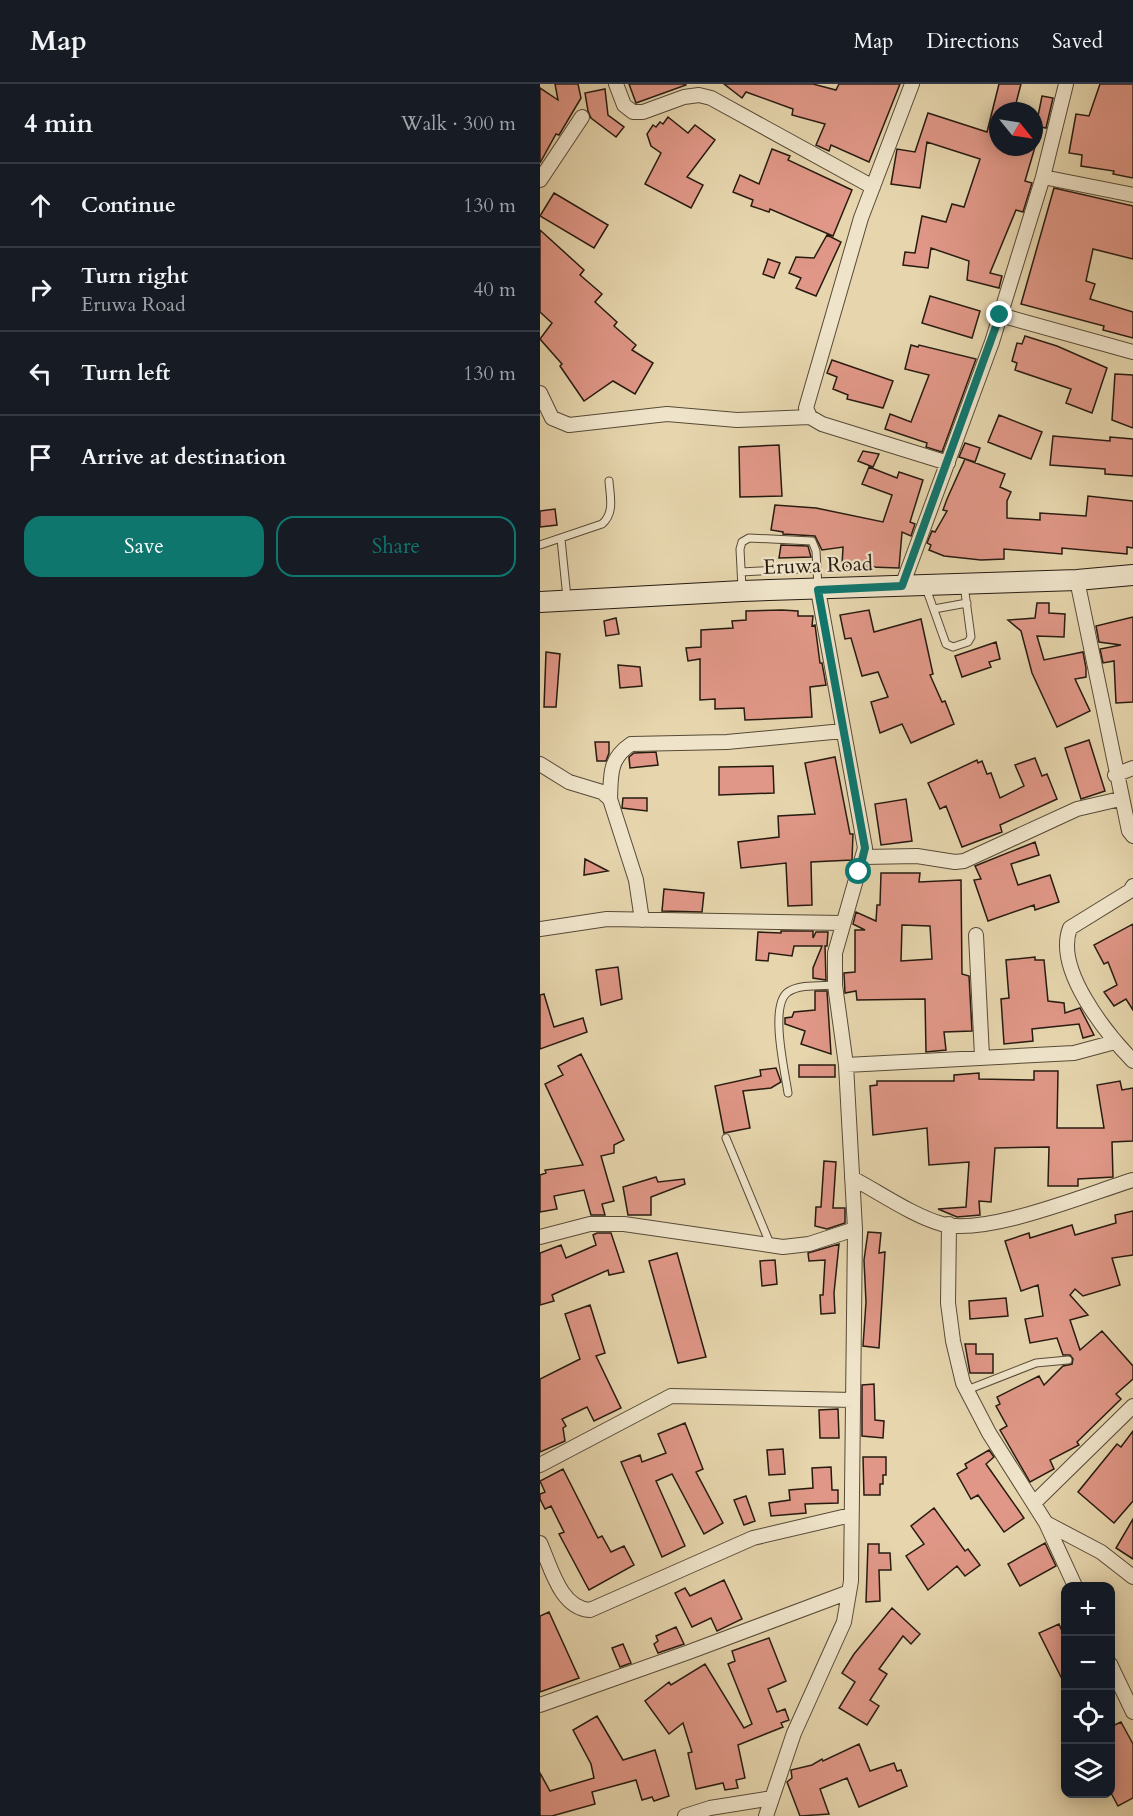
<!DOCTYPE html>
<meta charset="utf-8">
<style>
body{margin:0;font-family:Cardo,serif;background:#242831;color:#f1f3f6}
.controls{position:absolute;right:18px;bottom:18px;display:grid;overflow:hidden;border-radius:12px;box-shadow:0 3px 15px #0003}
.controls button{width:54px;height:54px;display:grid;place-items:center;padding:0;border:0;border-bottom:2px solid #363941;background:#171b24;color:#f1f3f6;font:30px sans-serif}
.compass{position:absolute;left:449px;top:18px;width:54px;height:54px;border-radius:50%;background:#171b24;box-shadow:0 3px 15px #0003;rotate:120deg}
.stop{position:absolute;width:18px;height:18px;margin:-14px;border:4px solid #0f766e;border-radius:50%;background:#fff}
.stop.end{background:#0f766e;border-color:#fff;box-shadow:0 2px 6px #0008}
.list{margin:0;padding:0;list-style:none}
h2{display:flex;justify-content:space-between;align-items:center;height:78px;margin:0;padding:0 24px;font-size:26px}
h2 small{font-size:20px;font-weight:400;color:#9ea1a6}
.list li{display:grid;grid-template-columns:39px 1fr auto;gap:18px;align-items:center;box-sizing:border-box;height:84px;padding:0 24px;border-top:2px solid #363941}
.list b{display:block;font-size:22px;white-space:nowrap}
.list p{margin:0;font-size:20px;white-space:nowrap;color:#9ea1a6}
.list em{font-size:20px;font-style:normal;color:#9ea1a6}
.actions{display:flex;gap:12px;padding:18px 24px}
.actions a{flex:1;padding:14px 0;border:2px solid #0f766e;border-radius:18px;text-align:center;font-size:21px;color:#0f766e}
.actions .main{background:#0f766e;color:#fff}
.icon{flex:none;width:33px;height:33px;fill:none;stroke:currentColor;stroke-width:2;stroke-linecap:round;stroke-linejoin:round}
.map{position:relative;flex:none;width:593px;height:1732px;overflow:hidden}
header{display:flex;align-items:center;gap:36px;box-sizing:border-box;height:84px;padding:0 30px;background:#171b24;border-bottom:2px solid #363941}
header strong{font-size:28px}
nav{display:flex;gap:33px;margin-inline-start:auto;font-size:21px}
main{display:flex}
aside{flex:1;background:#171b24}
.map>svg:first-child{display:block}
.building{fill:#e09787;stroke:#271b10;stroke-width:1.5;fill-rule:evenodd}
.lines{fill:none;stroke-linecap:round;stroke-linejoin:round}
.lane-casing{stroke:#574a37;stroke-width:9}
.street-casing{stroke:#574a37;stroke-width:16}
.secondary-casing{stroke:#271b10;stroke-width:22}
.lane{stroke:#efe4ca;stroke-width:7}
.street{stroke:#efe4ca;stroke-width:14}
.secondary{stroke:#efe4ca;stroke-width:20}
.route{stroke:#0f766e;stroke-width:8}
.labels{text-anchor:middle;stroke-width:4.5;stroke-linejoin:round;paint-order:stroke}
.street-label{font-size:21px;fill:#271b10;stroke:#efe4ca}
</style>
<header>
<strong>Map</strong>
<nav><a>Map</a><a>Directions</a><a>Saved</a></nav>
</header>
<main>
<aside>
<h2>4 min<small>Walk · 300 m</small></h2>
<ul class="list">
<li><svg class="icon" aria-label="ahead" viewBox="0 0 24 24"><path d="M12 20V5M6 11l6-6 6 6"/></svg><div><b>Continue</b></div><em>130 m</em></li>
<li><svg class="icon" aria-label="right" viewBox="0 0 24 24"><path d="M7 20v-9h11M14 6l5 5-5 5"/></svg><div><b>Turn right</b><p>Eruwa Road</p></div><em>40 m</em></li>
<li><svg class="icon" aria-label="left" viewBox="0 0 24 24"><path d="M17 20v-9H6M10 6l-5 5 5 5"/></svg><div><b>Turn left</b></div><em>130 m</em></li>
<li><svg class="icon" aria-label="arrive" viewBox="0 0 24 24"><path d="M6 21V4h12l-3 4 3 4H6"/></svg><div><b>Arrive at destination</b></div></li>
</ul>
<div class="actions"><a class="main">Save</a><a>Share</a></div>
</aside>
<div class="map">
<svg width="593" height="1732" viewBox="0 0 593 1732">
<rect width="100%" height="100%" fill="#e6d5ad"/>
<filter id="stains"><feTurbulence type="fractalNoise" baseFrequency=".00333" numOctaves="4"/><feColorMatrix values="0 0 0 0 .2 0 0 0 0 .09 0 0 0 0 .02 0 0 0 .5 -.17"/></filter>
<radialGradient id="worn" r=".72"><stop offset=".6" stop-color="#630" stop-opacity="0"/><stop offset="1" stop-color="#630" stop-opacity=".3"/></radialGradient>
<path class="building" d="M15,0H38L41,14L19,51L16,50L0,79V4L18,16Z
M89,0H146V1L96,19Z
M184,0H273L296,6L299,0H360L329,78L291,61L289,67L276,61L285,40L252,31L253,25L206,8L202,14Z
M459,0H481L474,27H458V63H495L485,97L492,99L483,128L476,126L450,189L462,192L459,204L427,196L429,177L391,164L388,184L363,181L365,168L375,169L382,132L406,138L412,120L424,123L440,75L387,58L380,104L351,100L357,65L375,68L388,29L447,48Z
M560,0H593V94L573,90L574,87L541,82L542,71L529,69L536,30L549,32Z
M65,5L68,31L84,43L76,53L51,34L48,27L45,9Z
M502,12L513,14L506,44L496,42Z
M128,33L148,49L155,41L175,56L147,93L163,101L151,124L105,100L121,69L111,62L107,50L113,41L116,43L120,38L123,40Z
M232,65L250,72L248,76L312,106L293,152L230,125L229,128L211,122L213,116L193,108L200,91L219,100Z
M514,104L593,122V175L553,165L546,197L555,200L550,215L593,228V254L563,246L564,242L481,220Z
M14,109L68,141L54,164L0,132Z
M0,146L44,186L40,191L62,210L55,218L77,238L74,242L96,261L92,266L113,279L95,310L73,297L44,317L20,282L22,280L0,255L12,239L0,228Z
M287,151L301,158L276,212L256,204L261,194L249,189L256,173L274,174Z
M228,175L240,179L234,194L223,190Z
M390,212L440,227L432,254L382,239Z
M485,252L517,262L567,284L552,329L526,319L531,305L475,286L477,279L472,277L477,259L482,260Z
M371,261L378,263L379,261L436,275L402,368L386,363L387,359L345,345L350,330L371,338L389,291L365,285Z
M292,276L353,297L343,324L307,315L308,311L293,305L297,293L287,289Z
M575,290L593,291V344L572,336Z
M459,331L502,348L491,375L448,358Z
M513,352L570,357V353L593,355V392L565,390V385L510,381Z
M425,359L440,364L435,378L419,373Z
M239,361L242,412L200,413L199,363Z
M323,367L339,370L333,383L318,377Z
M425,375L465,390L460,403L471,408L467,417V434L500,436V429L546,432L548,412L593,417V464L587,463V470L522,464V470L464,465V475L441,476L404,472L389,466L391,461L387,459L392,447L395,448L407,427L403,426L407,415Z
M329,383L357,394L359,388L383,396L370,438L375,440L371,452L362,448L359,484L302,482L303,463L282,466L275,452L243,450V448L231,446L235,421L276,424L343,438L352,411L322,400Z
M15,425L17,441L0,443V427Z
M241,461L268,462L271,473L239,474Z
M497,519H509V529L525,530L524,553L497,552L504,576L543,568L546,584V593L535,595L550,627L517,643L492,589L481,547L468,536L495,534Z
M242,526L258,527V532H273L272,542L275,541L280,579H282L286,601L270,603L272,633L205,636L204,624L175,625V615L160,616V575L148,577L146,564L161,563V546L193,544L192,537L206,536V527Z
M329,526L334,548L381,535L393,590L390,591L402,618L405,617L414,640L371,659L362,640L340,649L331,618L348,613L338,588L322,592L311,554L305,555L300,531Z
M593,533V618L576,619L574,577L563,579L560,565L581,561L559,558L556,542Z
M76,534L79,550L66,552L64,537Z
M456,558L460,575L449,578L451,583L422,593L415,572Z
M6,568L20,570L16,623H4Z
M78,581L100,583L102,602L80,604Z
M549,656L565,707L541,715L525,664Z
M55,658H69V669L66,677H57Z
M116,668L118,681L90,684L89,673L94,669Z
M295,673L310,750H313L312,776L271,778L272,821L248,822L246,779L201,784L198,758L239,753L238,732L275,730L265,679Z
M495,674L502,692L507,690L517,715L460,741L462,748L422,763L406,722L400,725L388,699L437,676L438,679L442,677L447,690L451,689L460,714L484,702L475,681Z
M233,682L234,709L179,711V683Z
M83,714H107V727L82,724Z
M366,715L372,757L341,761L335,720Z
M495,758L499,771L471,780L478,801L510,791L519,818L495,826L494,821L448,837L434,796L441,795L435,782Z
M45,775L68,787L44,791Z
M341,789H380L379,798L421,796L422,890L429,892L432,947L404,948L406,966L386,968L385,915L317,916L316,907L305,909L304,889L315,888V846H325L313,840L316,828L336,837L337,821H340ZM362,841L390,842L392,875L361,877Z
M124,805L164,809L162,828L122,827Z
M593,840V926L586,915L574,922L564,908L577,901L568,878L564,880L554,861Z
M241,847H273V854L276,848H288L287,862H285L286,896L273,894V884L282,862H254L252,872L229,869L228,877L216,876L218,848L241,849Z
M495,873V876H504L508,917L524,919L525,929L540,924L554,951L543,954L539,940L492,945L493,957L464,960L461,915L469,914L466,876Z
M78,883L82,915L61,921L56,886Z
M275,907H287L291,970L261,960L265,947L245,940V934L252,933L254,928L275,926Z
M4,910L14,943L43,934L47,948L0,965V911Z
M41,970L84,1056L74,1061V1069L61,1072L74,1117L62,1120L65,1131H51L44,1106L14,1112L17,1125L0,1128V1091L6,1089L5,1086L43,1081L5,1000L23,991L18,982Z
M259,981H295V993H259Z
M236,984L241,998L231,1004L203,1007L210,1044L184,1049L175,1002L221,992L220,986Z
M494,987H518L517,1044H564L557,1001L580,997L582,1006L593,1004V1057L572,1058L573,1093L538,1095V1102H508L509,1063L455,1064L451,1118L439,1117L440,1131L417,1133L398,1125L426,1123L429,1078L389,1081L387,1044L333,1051L330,1002L337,1001V997H414V991L439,989V995L494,996Z
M284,1077L296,1078L293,1124H305V1139L287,1145L275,1142L276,1123H281Z
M116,1093L118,1098L144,1095L145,1100L111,1113V1131H88L83,1103Z
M593,1127V1171L572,1174L580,1201L543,1212L535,1205L530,1211L548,1231L530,1236L540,1266L562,1247L593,1282V1295L576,1310L581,1315L537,1358L539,1361L510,1376L514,1385L490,1398L460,1346L467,1342L456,1322L460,1320L457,1313L499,1292L504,1301L523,1282L532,1280L533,1275L530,1271H523L517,1254L490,1259L485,1235L503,1232L498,1201L481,1207L465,1157L489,1149L490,1154L532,1141L535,1151L576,1139L575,1131Z
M328,1148L341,1149L339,1169L345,1168L339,1264L323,1262L326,1218L324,1176Z
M57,1149H71L84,1188L69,1191L68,1186L12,1211L14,1217L0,1221V1169L21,1161L26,1174L56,1161L53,1151Z
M299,1160L294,1209L295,1229L281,1230L280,1211H283L285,1176L269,1177L268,1169Z
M137,1169L166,1273L138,1279L109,1177Z
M235,1176L237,1200L222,1202L220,1177Z
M466,1214L468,1232L430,1235L429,1217Z
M50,1221L65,1269L56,1272L81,1324L54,1337L47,1323L22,1335L26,1342L23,1344L25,1357L0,1368V1295L40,1275L25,1230Z
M425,1260H436V1270H453V1289H430Z
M334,1300L335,1336L344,1337L343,1354L322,1352V1301Z
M298,1325L299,1354H280L279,1326Z
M145,1339L163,1385L156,1388L183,1439L164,1450L132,1390L116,1397L145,1462L122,1473L81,1378L100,1371L102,1378L126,1369L118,1350Z
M593,1347V1417L574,1439L538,1408L577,1360L581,1363Z
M243,1365L245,1390L229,1391L227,1366Z
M449,1366L454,1373L446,1380L484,1434L464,1448L438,1411L431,1415L417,1390L427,1384L425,1380Z
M323,1373H346V1391H343V1400H340V1411H324Z
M291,1383L292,1406H298V1419L265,1420L266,1429L231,1432L229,1419L250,1416L249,1406L273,1404L272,1384Z
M23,1385L58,1454L62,1452L71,1468L84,1462L94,1481L49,1506L19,1450L24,1448L11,1422L5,1425L0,1415V1410L5,1408L0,1397Z
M206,1412L215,1437L204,1441L194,1416Z
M394,1424L425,1467L428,1465L440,1481L425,1492L417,1482L388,1506L366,1472L384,1460L371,1442Z
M593,1435V1475L576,1464Z
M505,1459L516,1482L480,1502L468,1480Z
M328,1460H339V1469H350L351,1486H339L340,1517L326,1518Z
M184,1496L202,1535L177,1547L171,1534L152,1543L135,1509L145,1504L150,1512Z
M352,1524L380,1550L371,1560L363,1552L339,1585L347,1590L330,1616L339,1622L327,1641L299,1624L315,1598L302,1589L314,1570Z
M9,1528L39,1594L0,1608V1532Z
M519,1540L522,1547L525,1546V1601L499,1549Z
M136,1543L144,1560L118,1569L114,1560L118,1557L116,1552Z
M229,1554L246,1597L228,1605L237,1628L245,1625L249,1636L241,1639L243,1643L198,1661L205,1694L196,1696L198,1704L185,1706L183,1699L156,1705L148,1669L152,1668L143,1639L129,1650L105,1617L129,1598L131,1601L165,1580L204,1644L212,1640L188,1580L195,1577L192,1567Z
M83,1560L91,1579L80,1583L72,1564Z
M57,1632L83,1676L115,1666L129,1712L114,1717L112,1713L102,1716L96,1696L52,1708L55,1720L12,1732H0V1689L10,1707L54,1694L51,1680L33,1646Z
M581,1638L593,1660V1714L578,1722L570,1707V1643Z
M319,1660L330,1687L354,1679L357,1687L361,1686L367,1702L319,1723L307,1694L280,1705L289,1730L260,1732L247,1698L252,1694L251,1686L272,1681L282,1675L283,1677Z"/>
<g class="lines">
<defs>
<path id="lane" d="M21,455L27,514
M0,461L62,440C75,429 70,412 69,397
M201,488L277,484
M202,504L200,465L202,458L209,454L272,457L276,467L278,503
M386,504L406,560L413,563L428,558L431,553L424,501
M394,525L427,519
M248,1009C245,988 229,921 248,908C259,900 282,902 295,901
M186,1054L231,1162
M427,1306L496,1279L528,1276"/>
<path id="street" d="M76,0L84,21L93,28H103L144,13L159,11L171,14L333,103
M372,0L321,134L266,324L270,333L282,340L408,379
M503,93L593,111
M0,96L42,33
M460,231L593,268
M0,309L12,334L29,341L127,330L197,336L270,333
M537,496L589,747L593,752
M362,502L452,258L503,93L526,0
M0,680L29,698L62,708L70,715L96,796L102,836
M575,691L593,684
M70,715C71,690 69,675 91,660L187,658L303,647
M324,773L377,772L415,778L424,777L537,725L580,715
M593,802L590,807L530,844C514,885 566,949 593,977
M0,845L67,835L303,839
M436,851L442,972
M306,981L534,969L575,958
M312,1094C339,1108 373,1132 402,1140C447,1152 547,1110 593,1096
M409,1140L408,1219L413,1257L423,1299L449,1349L506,1439L561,1468L593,1493
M0,1153L50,1140H84L243,1163L269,1160L315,1145
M0,1381L131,1312L313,1316
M495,1418L593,1322
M506,1439L535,1502
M0,1459C11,1483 20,1524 50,1526L213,1454L311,1431
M570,1580L593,1628
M0,1621L149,1568L309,1508
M145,1732L170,1724L232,1714
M226,1732L254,1649L304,1538L311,1497L315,1145L306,981L295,901V869L325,764L278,506"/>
<path id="secondary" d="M0,518L202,507L537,496L593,491"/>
</defs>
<use href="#lane" class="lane-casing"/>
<use href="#street" class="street-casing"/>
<use href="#secondary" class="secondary-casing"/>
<use href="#lane" class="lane"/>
<use href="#street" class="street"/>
<use href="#secondary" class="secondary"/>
</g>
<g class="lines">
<path class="route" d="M319,788L325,764L278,506L362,502L460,231"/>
</g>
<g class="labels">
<g class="street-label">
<text transform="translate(278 481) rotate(-2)" y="7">Eruwa Road</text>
</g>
</g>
<rect width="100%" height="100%" filter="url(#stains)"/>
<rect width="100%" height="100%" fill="url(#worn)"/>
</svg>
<div class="controls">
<button>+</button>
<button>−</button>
<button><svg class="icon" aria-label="locate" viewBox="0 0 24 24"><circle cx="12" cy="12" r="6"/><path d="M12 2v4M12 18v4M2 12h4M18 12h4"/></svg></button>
<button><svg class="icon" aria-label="layers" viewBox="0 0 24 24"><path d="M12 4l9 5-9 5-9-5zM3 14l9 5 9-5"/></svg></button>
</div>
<svg class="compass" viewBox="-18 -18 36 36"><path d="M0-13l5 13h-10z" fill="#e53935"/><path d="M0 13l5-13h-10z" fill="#9ea1a6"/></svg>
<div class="stop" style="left:319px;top:788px"></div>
<div class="stop end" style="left:460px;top:231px"></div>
</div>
</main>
